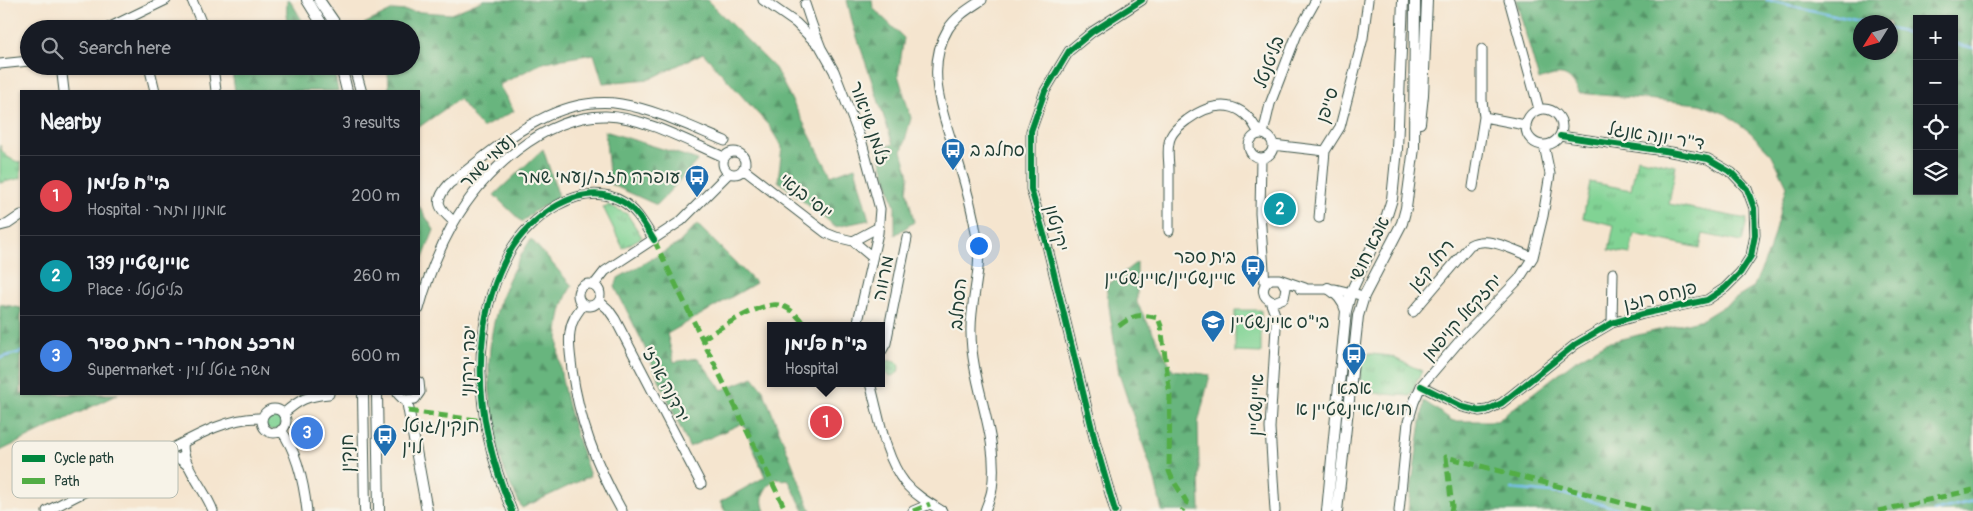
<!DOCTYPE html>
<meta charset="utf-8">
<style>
body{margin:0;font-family:Pangolin,"Playpen Sans Hebrew",sans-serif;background:#20242c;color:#f1f3f6}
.controls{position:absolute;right:15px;top:15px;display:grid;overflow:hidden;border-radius:0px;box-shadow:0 1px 4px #0004}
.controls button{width:45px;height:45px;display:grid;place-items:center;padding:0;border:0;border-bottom:1px solid #363941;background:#171b24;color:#f1f3f6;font:25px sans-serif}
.compass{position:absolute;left:1853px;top:15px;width:45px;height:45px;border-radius:50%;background:#171b24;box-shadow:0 1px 4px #0004;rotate:233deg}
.you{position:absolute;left:978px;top:245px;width:18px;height:18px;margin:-12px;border:4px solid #fff;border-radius:50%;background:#1a73e8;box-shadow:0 0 0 8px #1a73e833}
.badge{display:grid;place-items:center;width:32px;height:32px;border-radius:50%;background:#1f6fb2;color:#fff;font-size:16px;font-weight:700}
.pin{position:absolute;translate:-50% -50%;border:2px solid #fff;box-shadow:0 1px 5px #0006}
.popup{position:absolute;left:767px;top:322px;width:118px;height:65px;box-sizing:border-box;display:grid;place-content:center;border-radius:0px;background:#171b24;filter:drop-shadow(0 1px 4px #0005);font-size:16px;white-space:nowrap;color:#9ea1a6}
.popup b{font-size:19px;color:#f1f3f6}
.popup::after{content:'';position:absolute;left:50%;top:100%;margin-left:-10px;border:10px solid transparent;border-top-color:#171b24}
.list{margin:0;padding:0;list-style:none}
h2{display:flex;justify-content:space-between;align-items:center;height:65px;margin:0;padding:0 20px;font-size:21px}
h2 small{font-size:16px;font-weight:400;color:#9ea1a6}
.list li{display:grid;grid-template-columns:32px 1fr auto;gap:15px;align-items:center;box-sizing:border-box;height:80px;padding:0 20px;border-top:1px solid #363941}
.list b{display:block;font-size:19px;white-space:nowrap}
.list p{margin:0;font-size:16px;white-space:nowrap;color:#9ea1a6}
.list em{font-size:16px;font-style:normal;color:#9ea1a6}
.icon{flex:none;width:28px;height:28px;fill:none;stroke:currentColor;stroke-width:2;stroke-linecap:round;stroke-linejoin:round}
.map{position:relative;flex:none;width:1973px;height:511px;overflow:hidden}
.search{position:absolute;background:#171b24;box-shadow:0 1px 4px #0004;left:20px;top:20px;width:400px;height:55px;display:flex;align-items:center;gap:12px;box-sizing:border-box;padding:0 18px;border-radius:28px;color:#9ea1a6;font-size:19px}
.panel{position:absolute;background:#171b24;box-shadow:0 1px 4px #0004;left:20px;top:90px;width:400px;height:305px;border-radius:0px}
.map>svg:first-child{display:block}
.grass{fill:url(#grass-tufts);stroke:#508864}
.forest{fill:url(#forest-firs);stroke:#447959;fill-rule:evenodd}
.pitch{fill:#81d394;stroke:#508864}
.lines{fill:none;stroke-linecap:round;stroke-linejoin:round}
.stream{stroke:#7abff1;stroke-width:2.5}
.minor-casing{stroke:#3f564b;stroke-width:11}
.major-casing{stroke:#3f564b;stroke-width:12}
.minor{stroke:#fff;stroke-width:9}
.major{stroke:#fff;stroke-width:10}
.quiet{stroke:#52ad45;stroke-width:5;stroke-dasharray:10 5;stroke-linecap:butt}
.cycleway-casing{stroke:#f7f3e8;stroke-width:9}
.cycleway{stroke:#00873e;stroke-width:6}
.labels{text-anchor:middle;stroke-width:4.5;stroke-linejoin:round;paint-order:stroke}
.street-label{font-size:18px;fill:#1f3d34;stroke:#f7f3e8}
.poi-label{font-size:18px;fill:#1f3d34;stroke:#f7f3e8;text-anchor:start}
.key{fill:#f7f3e8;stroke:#b6bcb2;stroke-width:1}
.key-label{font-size:14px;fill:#1f3d34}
</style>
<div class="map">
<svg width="1973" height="511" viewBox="0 0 1973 511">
<defs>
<pattern id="grass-tufts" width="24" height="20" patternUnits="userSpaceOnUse" patternTransform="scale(1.25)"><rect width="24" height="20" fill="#81d394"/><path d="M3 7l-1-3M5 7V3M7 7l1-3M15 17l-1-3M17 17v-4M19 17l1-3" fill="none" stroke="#69ac7a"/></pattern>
<pattern id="forest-firs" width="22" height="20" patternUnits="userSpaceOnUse" patternTransform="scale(1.25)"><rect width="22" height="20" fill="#68b57e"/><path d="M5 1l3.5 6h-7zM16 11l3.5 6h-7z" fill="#559468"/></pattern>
</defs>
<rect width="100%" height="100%" fill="#f7f3e8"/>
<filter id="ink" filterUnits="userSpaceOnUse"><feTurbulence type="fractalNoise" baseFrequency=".02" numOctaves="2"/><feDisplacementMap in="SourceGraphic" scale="10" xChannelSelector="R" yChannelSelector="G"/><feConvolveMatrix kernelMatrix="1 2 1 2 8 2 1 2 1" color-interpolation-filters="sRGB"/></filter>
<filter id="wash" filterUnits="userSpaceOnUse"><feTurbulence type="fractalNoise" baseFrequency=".0096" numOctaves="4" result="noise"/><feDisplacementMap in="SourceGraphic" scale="20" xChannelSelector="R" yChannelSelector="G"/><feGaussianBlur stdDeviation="1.12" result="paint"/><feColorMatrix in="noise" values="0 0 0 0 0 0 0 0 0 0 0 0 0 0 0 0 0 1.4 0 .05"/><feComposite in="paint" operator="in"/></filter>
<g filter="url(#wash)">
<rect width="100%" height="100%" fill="#f5e5cf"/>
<path class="grass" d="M0,145C2,156 12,160 21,163V178L0,183Z
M1637,158L1676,166L1669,204L1747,219L1742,242L1703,234L1700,248L1634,234L1630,254L1609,250L1614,225L1583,218L1590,182L1631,190Z
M609,205L627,214L642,237L623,248L603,207Z
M1362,353L1390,356L1422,371L1410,396L1359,392Z
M883 368a8 8 0 1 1 16 0a8 8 0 1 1-16 0Z
M264 421a9 9 0 1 1 18 0a9 9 0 1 1-18 0Z"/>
<path class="forest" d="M287,0H290L307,29H286Z
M484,0H707L775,68L831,176L855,167L869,220L835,227L778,181L782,147L769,126L703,53L650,79L603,83L594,54L544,62L499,85L514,111L482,128L459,99L419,127V91H389L388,71L386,66H411V29H367L364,24L393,10L451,14Z
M847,0H872L873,8L904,38L898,75L911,118L902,151L909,176L907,191L914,222L895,235V207L878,150L893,144L853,25Z
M1516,0H1973V511H1408L1424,401L1453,421H1497L1576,360L1606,343L1703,319L1753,288L1769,252L1787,186L1772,155L1750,132L1726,114L1700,104L1579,93C1569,71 1559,72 1539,80ZM1917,19H1954V191H1917ZM1860,22H1890V52H1860Z
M231,66H329L336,79L338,91H235Z
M605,131L698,160L657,205L610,184Z
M543,149L559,197L535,211L522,222L494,195Z
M419,206L434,230L419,268Z
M697,224L756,283L667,334L674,362L698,358L722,390L753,377L763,390L811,511H804L788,479L782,480L776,478C765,487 759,497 765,511H725L720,502L765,477L743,423L689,447L640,337L615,287L618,278L678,244Z
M531,239L572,286C539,336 573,424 590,476L522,508C515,494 507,480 503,466C497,451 495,433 493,417C482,348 493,298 531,239Z
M1137,262V303L1173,370L1210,375L1198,423L1200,511H1162L1155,480L1119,374L1106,286Z
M0,304L21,308V394H118L0,451Z"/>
<path class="pitch" d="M1235,310H1261V353L1235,352Z"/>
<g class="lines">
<path class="stream" d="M1767,0L1864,22
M1890,29L1917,35
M1954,43L1973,48
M0,358L21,352
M1512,489L1563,494L1628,511
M1934,511L1973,501"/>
</g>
</g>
<g filter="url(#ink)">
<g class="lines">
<defs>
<path id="minor" d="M192,0L204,29
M763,0L796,23L817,44
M982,0C970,8 956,16 948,29C923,70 945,120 958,161C966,186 973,212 977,238C983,269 970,301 971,332C971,385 1000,436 992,489C991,497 987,504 985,511
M1509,0L1539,109
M805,4L812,25L821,48L834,71L862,143L880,209L878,233L857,326
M106,29L166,0
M0,64L29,61
M51,66L58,68L64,66
M149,66L155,91
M213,66L216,91
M64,91L62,74L65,66
M1526 127a18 18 0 1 1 36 0a18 18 0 1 1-36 0Z
M1484,117L1525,125
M1249 146a12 12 0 1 1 24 0a12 12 0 1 1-24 0Z
M1263,134L1270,104L1297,34L1316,0
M1273,145L1325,151
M723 163a11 11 0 1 1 22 0a11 11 0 1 1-22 0Z
M1261,158L1260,213L1265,284
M743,169L826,233L836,237L853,241L872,257
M1473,187L1484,117L1482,100V49
M1319,218L1325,151L1340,127L1363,38L1368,0
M454,222C438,207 433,202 449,184C497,147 555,93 621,104C657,110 691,127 725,141
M0,226L8,224L21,215
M1169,231C1169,211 1169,190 1169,170C1169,161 1167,152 1169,143C1170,133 1179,126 1187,120C1215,100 1243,99 1259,134
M853,241L879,227
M1282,281L1286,288L1284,298L1274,302C1261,298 1260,286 1271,279H1279L1305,288
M578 295a11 11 0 1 1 22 0a11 11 0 1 1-22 0Z
M594,285L605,271L681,221L729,173
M1300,289H1335L1364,296
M599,301L608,309L615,319L701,484
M1270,301L1276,317V327L1270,428L1275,511
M583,305C577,313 571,321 570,332C568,345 571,358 572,370C579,421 597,467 622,511
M419,309C427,279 438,251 453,224C482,173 543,115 606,116C644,117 689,142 724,157
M1413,312L1470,245C1489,235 1514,251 1533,257
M1612,323L1613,273
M881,352L886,343L907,238
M870,383C879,415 884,456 905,483C915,495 929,503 942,511
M1421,386L1463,407L1479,411L1487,410L1502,403L1576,344L1612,323L1643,314L1707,300L1725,288L1740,273L1751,256L1755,235L1754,208L1747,189L1732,173L1708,159L1671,152L1560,136
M398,394L404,400L415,399L420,392L419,382
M262 421a12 12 0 1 1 24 0a12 12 0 1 1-24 0Z
M283,414C300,399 307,396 329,394
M281,430C297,452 304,484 307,511
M184,442C178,460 207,492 213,511
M148,464C167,466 168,447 187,465
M47,511C82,493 118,475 154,458C185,442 226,416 262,418
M512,511C489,456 475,396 483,336C486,307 495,279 509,253C529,218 581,177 623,202C637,210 645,226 654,240
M913,511L930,504
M1115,511L1096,445L1047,245L1031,189V131L1045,91L1069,51L1092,32L1142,0
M1399,511L1408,422L1414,402L1421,386L1462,338L1519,279L1533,257L1543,216L1550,174L1544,145"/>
<path id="major" d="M307,0L325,29
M319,0L339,29
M341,66L347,91
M354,66L361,91
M1420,123L1423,95L1427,0
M1328,288C1337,294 1343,300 1346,311
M363,394L365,511
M377,394L379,511
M407,401L427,511
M1327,511L1346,311L1351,292L1387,215L1392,199L1397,149L1403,0
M1337,511L1358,316L1364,296L1402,223L1406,208L1414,148L1415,0"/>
</defs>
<use href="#minor" class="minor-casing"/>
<use href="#major" class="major-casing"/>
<use href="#minor" class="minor"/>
<use href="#major" class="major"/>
<path class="quiet" d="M654,240L786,511
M1119,326C1134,314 1140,314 1158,318L1161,326L1170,395L1169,471C1173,483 1181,491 1187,503L1182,511
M702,339C717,330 762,301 779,305C790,307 799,317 805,326
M408,411L484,421
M913,511L930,504
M1451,511L1452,507L1446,457L1653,511
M1878,511L1973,490"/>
<defs>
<path id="cycleway" d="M1421,386L1463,407L1479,411L1487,410L1502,403L1576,344L1612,323L1643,314L1707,300L1725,288L1740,273L1751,256L1755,235L1754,208L1747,189L1732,173L1708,159L1671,152L1560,136
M512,511C489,456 475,396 483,336C486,307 495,279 509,253C529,218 581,177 623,202C637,210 645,226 654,240
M1115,511L1096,445L1047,245L1031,189V131L1045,91L1069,51L1092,32L1142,0"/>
</defs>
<use href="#cycleway" class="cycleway-casing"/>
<use href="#cycleway" class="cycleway"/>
</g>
</g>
<defs>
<symbol id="bus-pin" viewBox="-11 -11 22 30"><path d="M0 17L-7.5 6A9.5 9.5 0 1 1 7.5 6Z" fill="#1f6fb2" stroke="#f7f3e8"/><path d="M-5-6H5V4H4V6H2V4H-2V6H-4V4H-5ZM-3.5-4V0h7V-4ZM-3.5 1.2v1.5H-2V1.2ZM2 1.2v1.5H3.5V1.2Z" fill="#fff"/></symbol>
<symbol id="school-pin" viewBox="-11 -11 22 30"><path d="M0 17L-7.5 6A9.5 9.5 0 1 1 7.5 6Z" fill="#1f6fb2" stroke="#f7f3e8"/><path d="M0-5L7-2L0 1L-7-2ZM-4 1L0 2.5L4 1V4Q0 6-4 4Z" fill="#fff"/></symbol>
</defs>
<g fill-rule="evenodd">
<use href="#bus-pin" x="939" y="136" width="28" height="38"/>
<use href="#bus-pin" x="683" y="163" width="28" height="38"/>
<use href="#bus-pin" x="1239" y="253" width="28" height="38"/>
<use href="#school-pin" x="1199" y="308" width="28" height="38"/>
<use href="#bus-pin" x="1340" y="341" width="28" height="38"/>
<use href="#bus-pin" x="371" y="422" width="28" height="38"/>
</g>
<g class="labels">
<g class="street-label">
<text transform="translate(1269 62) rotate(-69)" y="6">בליטנטל</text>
<text transform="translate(1327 105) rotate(-72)" y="6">סייפן</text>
<text transform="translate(870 123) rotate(70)" y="6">זלמן שניאור</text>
<text transform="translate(1656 136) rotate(9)" y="6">ד''ר יונה אנגל</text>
<text transform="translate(487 161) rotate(-45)" y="6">נעמי שמר</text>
<text transform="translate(806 196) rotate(38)" y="6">יוסי בנאי</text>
<text transform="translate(1057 228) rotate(75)" y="6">יקינטון</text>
<text transform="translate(1369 249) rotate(-64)" y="6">אבא חושי</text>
<text transform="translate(1431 265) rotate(-50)" y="6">רחל קגן</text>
<text transform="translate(883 278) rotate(-79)" y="6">מרווה</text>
<text transform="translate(1660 296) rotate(-14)" y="6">פנחס רוזן</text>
<text transform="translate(958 304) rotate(-85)" y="6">הסחלב</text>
<text transform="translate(1462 317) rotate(-48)" y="6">יחזקאל קויפמן</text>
<text transform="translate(468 361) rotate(-88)" y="6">יפה ירקוני</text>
<text transform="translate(666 384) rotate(63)" y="6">ירדנה ארזי</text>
<text transform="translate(1256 405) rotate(-88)" y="6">איינשטיין</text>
<text transform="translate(347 453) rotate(-91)" y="6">חנקין</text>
</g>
<g class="poi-label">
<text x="970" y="156">סחלב ב</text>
<text x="680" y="183" text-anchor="end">עופרה חזה/נעמי שמר</text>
<text x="1236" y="263" text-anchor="end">בית ספר<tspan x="1236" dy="21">איינשטיין/איינשטיין</tspan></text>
<text x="1230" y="328">בי"ס איינשטיין</text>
<text x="1354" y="394" text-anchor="middle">אבא<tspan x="1354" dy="21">חושי/איינשטיין א</tspan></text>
<text x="402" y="432">חנקין/גוטל<tspan x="402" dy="21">לוין</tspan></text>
</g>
</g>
<rect x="12" y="441" width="166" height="57" rx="8" class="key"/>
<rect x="22" y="455" width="23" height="7" fill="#00873e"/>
<rect x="22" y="478" width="23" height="6" fill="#52ad45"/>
<g class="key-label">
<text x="54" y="463">Cycle path</text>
<text x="54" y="486">Path</text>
</g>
</svg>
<div class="controls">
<button>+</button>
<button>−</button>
<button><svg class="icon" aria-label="locate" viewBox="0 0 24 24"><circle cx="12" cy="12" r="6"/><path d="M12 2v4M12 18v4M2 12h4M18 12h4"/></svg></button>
<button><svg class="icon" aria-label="layers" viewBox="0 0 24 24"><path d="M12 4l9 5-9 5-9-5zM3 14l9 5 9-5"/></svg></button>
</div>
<svg class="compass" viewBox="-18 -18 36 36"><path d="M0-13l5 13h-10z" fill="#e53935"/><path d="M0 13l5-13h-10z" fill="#9ea1a6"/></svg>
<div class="you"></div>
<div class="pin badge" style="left:826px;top:422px;background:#e0444e">1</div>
<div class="popup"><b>בי&quot;ח פלימן</b>Hospital</div>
<div class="pin badge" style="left:1280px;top:209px;background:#0f9aa8">2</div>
<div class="pin badge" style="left:307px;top:433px;background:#3f7fe0">3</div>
<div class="search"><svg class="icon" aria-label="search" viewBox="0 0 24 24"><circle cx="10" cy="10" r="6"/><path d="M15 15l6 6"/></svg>Search here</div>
<section class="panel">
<h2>Nearby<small>3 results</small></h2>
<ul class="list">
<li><span class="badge" style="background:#e0444e">1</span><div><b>בי&quot;ח פלימן</b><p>Hospital · אמנון ותמר</p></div><em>200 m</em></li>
<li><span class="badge" style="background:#0f9aa8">2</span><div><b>איינשטיין 139</b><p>Place · בליטנטל</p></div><em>260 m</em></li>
<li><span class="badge" style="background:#3f7fe0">3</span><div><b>מרכז מסחרי - רמת ספיר</b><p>Supermarket · משה גוטל לוין</p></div><em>600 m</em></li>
</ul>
</section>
</div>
